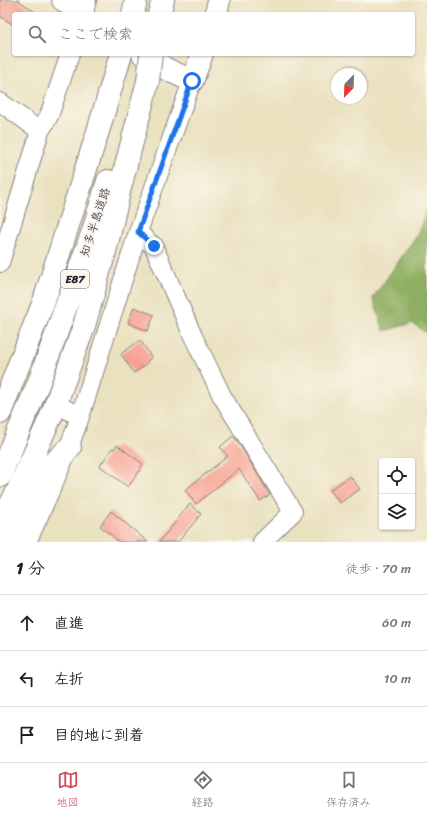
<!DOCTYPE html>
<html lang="ja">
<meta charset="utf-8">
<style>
body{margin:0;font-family:Sriracha,"Klee One",sans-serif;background:#f2f2f2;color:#202124}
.controls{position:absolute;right:12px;bottom:12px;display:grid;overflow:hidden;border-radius:4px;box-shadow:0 1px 3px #0004}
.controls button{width:36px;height:36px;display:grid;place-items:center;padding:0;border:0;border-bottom:1px solid #e0e0e0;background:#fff;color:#202124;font:20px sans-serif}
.compass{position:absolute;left:331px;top:68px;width:36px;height:36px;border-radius:50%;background:#fff;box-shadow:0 1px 3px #0004;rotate:203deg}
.stop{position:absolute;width:12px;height:12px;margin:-9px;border:3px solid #1a73e8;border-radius:50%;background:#fff}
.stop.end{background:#1a73e8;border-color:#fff;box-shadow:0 1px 4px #0008}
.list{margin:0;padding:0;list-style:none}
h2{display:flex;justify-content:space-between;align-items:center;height:52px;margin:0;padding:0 16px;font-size:17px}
h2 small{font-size:13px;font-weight:400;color:#757577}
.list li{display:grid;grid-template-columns:26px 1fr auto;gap:12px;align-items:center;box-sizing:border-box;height:56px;padding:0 16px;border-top:1px solid #e0e0e0}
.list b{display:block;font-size:15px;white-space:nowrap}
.list em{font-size:13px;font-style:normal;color:#757577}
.icon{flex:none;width:22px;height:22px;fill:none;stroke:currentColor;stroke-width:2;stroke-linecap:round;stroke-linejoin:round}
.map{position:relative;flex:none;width:427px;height:542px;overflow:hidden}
.search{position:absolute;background:#fff;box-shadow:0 1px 3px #0004;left:12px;right:12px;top:12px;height:44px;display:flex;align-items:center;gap:10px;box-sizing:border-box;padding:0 14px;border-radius:4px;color:#757577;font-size:15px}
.sheet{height:220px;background:#fff}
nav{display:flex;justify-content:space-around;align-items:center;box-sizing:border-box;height:56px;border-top:1px solid #e0e0e0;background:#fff;font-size:11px;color:#757577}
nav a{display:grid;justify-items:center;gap:2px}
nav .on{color:#d1495b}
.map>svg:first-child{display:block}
.forest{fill:#8faf62;stroke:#58684e}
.building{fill:#f7a091}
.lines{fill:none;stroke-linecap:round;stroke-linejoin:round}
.minor-tunnel{stroke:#c2bba5;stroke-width:18;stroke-dasharray:18 9;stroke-linecap:butt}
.minor-casing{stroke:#86827d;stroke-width:20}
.tertiary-casing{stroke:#86827d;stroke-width:24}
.motorway-casing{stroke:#86827d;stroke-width:24}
.minor{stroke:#fff;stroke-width:18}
.tertiary{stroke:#fff;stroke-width:22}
.motorway{stroke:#fff;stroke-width:22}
.motorway-bridge-casing{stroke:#86827d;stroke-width:24;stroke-linecap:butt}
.motorway-bridge{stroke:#fff;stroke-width:22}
.route{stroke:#1a73e8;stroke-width:5}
.labels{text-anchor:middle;stroke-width:4;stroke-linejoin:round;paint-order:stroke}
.shield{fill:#fbf7ec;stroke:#636270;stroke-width:1}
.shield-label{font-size:11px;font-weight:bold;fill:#22223b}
.street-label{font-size:12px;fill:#22223b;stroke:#fbf7ec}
</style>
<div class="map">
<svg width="427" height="542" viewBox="0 0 427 542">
<rect width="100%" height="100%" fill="#fbf7ec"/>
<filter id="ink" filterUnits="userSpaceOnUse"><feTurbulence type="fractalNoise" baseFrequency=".025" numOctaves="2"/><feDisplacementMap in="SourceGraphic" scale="8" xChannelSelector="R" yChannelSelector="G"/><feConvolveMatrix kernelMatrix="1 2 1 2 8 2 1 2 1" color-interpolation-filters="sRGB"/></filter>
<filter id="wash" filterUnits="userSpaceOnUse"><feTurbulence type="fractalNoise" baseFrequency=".012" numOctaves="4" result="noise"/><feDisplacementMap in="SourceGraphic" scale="16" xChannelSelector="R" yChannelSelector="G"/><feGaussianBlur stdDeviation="0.9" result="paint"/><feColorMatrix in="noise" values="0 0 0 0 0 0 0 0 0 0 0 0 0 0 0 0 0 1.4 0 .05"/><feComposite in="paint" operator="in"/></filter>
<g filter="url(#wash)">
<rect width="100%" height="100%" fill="#eae1bf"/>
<path class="forest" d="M427,209V333L412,323L384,331L373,298L417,235Z"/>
<g id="blocks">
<path class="building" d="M0,0H18L38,14H14V25L0,16Z
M134,307L154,315L148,331L128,323Z
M140,340L152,358L147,361L148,363L134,373L121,354Z
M233,436L238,442L270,495L260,501L239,469L196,504L185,490L228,456L220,447Z
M117,445L143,464L140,468L141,469L128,487L100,466L112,448L114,449Z
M350,476L360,489L340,503L330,490Z
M190,504L201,514L178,542H159Z
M111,511L148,542H119L100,526Z"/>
</g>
</g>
<g filter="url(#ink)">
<use href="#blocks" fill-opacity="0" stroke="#86827d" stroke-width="1"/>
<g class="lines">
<path class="minor-tunnel" d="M0,380L66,409"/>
<defs>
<path id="minor" d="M84,14L87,0
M0,102L40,131
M138,232L154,247L193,336L222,396L293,512L262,542
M0,263L40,131L49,116L70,54
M66,409L80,417
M27,542C46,501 65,460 80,417L138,232L192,81"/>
<path id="tertiary" d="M63,0L83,14
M216,14L219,0
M143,54L166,69L192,81L202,54"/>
<path id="motorway" d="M133,14L136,0
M159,14L163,0
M0,413L44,301L99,128L121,54
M0,476L39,382L93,231L108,181
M0,524L17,492L52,414L84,326L107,244L119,192L148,81
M7,542L39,477L70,447"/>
</defs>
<use href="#minor" class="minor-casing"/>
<use href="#tertiary" class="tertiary-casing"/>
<use href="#motorway" class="motorway-casing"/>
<use href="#minor" class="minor"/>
<use href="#tertiary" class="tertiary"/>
<use href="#motorway" class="motorway"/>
<defs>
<path id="motorway-bridge" d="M148,81L151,54"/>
</defs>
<use href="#motorway-bridge" class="motorway-bridge-casing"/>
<use href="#motorway-bridge" class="motorway-bridge"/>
</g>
</g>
<g class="lines" filter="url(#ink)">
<path class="route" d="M154,246L138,232L192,81"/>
</g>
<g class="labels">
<rect class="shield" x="61" y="270" width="28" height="18" rx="3"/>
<g class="shield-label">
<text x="75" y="283">E87</text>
</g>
<g class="street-label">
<text transform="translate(95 222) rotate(-72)" y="4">知多半島道路</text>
</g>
</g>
</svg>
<div class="controls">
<button><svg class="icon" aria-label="locate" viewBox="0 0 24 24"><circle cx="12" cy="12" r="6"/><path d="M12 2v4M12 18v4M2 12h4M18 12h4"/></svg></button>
<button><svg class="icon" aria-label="layers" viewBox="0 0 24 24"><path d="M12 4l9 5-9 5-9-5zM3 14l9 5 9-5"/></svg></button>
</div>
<svg class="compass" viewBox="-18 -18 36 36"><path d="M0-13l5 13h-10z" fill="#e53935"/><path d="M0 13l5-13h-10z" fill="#757577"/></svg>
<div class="stop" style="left:192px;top:81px"></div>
<div class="stop end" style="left:154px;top:246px"></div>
<div class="search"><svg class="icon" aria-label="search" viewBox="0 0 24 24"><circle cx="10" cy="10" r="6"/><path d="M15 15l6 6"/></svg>ここで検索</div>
</div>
<section class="sheet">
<h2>1 分<small>徒歩 · 70 m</small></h2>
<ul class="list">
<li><svg class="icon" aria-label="ahead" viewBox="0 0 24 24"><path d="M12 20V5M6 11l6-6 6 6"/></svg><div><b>直進</b></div><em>60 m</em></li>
<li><svg class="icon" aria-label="left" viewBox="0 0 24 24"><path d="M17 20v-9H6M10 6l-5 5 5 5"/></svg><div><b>左折</b></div><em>10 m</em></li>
<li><svg class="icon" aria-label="arrive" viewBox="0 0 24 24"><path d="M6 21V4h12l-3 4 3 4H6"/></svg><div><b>目的地に到着</b></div></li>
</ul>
</section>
<nav>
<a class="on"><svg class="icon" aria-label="map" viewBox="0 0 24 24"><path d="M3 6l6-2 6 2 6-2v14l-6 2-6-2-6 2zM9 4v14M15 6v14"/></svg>地図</a>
<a><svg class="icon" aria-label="directions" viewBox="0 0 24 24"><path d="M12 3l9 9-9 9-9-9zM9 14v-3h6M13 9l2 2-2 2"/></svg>経路</a>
<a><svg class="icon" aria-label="saved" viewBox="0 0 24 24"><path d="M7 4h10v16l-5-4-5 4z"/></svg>保存済み</a>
</nav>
